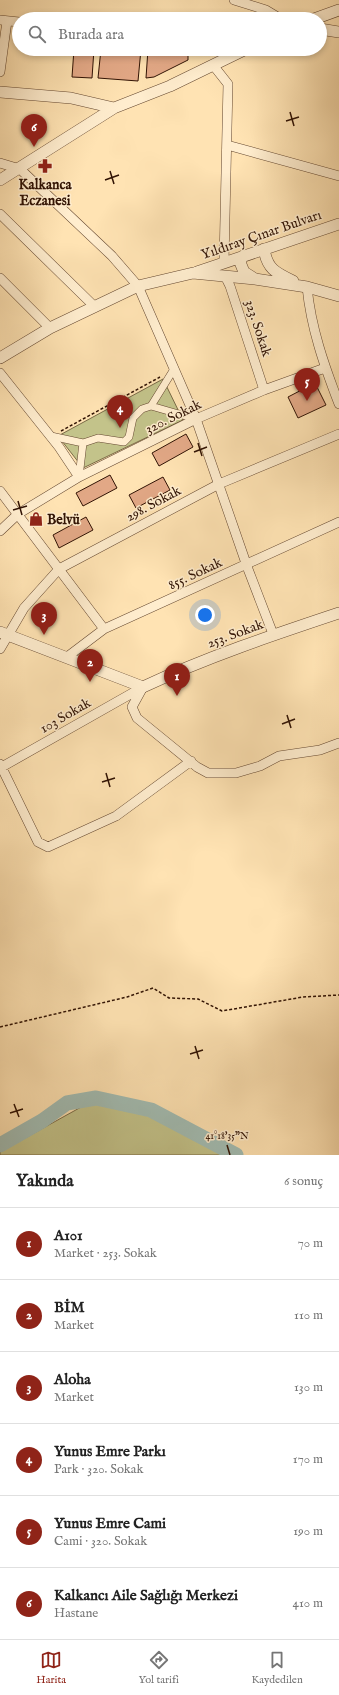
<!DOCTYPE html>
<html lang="tr">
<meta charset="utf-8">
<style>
body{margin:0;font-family:"IM FELL English",serif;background:#f6f6f6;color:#222}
.you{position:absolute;left:205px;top:615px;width:14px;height:14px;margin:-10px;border:3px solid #fff;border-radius:50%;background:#1a73e8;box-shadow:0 0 0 6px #1a73e833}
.badge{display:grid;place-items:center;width:26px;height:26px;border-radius:50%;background:#8f2418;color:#fff;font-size:13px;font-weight:700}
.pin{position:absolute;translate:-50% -33px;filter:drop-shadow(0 1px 2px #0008)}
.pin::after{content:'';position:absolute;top:21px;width:14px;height:12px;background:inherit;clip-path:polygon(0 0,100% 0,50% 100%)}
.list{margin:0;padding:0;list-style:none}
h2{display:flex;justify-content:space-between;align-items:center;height:52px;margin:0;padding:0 16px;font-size:17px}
h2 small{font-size:13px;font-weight:400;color:#767676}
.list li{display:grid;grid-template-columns:26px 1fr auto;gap:12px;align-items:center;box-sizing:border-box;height:72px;padding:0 16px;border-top:1px solid #e0e0e0}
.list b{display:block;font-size:15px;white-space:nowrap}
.list p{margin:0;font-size:13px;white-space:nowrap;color:#767676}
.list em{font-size:13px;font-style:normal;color:#767676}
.icon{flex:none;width:22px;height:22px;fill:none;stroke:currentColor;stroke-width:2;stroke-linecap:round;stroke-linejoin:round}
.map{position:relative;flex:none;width:339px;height:1155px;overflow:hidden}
.search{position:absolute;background:#fff;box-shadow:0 2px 6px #0003;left:12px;right:12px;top:12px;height:44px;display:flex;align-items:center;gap:10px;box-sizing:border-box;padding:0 14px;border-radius:22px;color:#767676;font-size:15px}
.sheet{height:484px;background:#fff}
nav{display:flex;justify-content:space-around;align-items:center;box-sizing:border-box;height:56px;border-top:1px solid #e0e0e0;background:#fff;font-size:11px;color:#767676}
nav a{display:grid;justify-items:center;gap:2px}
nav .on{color:#8f2418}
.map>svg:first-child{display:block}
.green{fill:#c3c38a;stroke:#7a6b47}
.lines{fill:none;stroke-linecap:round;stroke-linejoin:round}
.river{stroke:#a2bdb4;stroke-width:15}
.building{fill:#e2a886;stroke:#311304}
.pedestrian-casing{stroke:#644730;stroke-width:8}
.minor-casing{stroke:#644730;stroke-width:10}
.tertiary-casing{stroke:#644730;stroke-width:12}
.path{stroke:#311304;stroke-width:1.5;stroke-dasharray:3 2;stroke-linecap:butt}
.pedestrian{stroke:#ffedce;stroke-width:7}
.minor{stroke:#ffedce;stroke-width:9}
.tertiary{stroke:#ffedce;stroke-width:11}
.ticks{fill:none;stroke:#311304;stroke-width:1.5}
.labels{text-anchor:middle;stroke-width:3;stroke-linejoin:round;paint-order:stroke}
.poi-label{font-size:14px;font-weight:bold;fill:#311304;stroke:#ffedce}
.street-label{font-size:14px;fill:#311304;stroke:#ffedce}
.ticks-label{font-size:10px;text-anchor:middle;fill:#311304;stroke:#ffedce;stroke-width:3;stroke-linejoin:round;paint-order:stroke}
</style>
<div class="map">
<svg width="339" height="1155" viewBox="0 0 339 1155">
<rect width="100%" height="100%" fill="#ffe3b3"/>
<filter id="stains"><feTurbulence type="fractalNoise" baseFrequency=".005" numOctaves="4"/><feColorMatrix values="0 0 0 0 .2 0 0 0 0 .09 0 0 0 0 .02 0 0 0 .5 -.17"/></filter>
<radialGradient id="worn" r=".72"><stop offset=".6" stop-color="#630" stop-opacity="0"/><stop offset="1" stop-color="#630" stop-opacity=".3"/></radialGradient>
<path class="green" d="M163,379L183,420L83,468L58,436Z
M92,1101L151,1110L227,1155H0V1152Z"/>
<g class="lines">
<path class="river" d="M0,1145L42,1121L67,1103L96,1098L151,1110L236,1155"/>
</g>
<path class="building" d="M74,49H94L92,78L72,77Z
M101,49H141L138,81L98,78Z
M148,49H188V60L154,77L146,78Z
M315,383L326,405L298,418L288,397Z
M186,434L193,447L159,466L152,453Z
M110,475L117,488L83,506L76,493Z
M163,477L170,490L136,508L129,495Z
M86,517L93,530L59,548L53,535Z"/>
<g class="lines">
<defs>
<path id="pedestrian" d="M151,406L174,369
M51,436L83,443L98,438L124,442L129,437L133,418L142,409L151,406L196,419
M79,477L83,443"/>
<path id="minor" d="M234,0L266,10L281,19
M0,20L19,22
M213,65L228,84L224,262
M0,72L7,21
M227,145L339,176
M0,163L20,169L112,256L138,286L196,419L248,569L273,634
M0,214L95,307
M225,276L230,286L264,390
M0,278L50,328
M307,287C311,328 324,365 339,404
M0,373L59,447L79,477
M0,491L104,629
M0,531L18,514L79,477L196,419L264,390L325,368
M0,649L24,608L59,569L219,484L339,434
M67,657L104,629L339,522
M143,687L132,707L137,718L197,767L208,773H236L260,766L279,756L320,750L339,743
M0,764L38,842L48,847L116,816L191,761
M0,768L143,687"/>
<path id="tertiary" d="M314,19L339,10
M320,29L339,32
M0,92L71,98L114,108
M0,180L114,108L170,86L246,49
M264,249C267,269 276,273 293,281
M243,256L240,262L244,272L255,279
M197,272L339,224
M0,358L50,328L138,286L193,273L255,279L307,287L339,296
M0,632L143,687C207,657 273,635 339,613"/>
</defs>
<use href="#pedestrian" class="pedestrian-casing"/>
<use href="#minor" class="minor-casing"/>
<use href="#tertiary" class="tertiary-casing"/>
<path class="path" d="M61,431L160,377
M0,1027L127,997L153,988L169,998L198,999L222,1011L303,997L339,995"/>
<use href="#pedestrian" class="pedestrian"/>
<use href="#minor" class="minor"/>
<use href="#tertiary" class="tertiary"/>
</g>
<path class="ticks" d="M290,112L294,126M286,121L299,117M110,171L114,184M105,180L119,175M198,443L202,456M194,452L207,447M18,501L22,515M13,510L27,506M287,715L291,728M282,724L295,719M106,773L110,787M102,782L115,778M195,1046L199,1059M190,1054L203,1050M14,1104L19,1117M10,1113L23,1109M227,1145L230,1155"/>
<defs>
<symbol id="pharmacy-bare" viewBox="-9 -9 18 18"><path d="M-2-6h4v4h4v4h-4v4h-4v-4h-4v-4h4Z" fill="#8f2418" stroke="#ffedce" stroke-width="2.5" paint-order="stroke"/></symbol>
<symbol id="shop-bare" viewBox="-9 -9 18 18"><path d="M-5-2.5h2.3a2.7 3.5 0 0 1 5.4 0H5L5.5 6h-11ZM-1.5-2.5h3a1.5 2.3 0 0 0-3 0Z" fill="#8f2418" stroke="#ffedce" stroke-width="2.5" paint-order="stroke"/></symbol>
</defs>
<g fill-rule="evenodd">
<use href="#pharmacy-bare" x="35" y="156" width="20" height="20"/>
<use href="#shop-bare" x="26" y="509" width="20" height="20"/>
</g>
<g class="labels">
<g class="poi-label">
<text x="45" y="189">Kalkanca<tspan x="45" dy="16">Eczanesi</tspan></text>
<text x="47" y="524" text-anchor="start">Belvü</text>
</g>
<g class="street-label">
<text transform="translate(261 234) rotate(-19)" y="5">Yıldıray Çınar Bulvarı</text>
<text transform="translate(259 328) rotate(72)" y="5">323. Sokak</text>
<text transform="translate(173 416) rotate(-26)" y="5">320. Sokak</text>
<text transform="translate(153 503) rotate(-28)" y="5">298. Sokak</text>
<text transform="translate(195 573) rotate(-25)" y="5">855. Sokak</text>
<text transform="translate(235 633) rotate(-20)" y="5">253. Sokak</text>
<text transform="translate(65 715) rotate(-30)" y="5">103 Sokak</text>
</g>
</g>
<g class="ticks-label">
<text x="227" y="1139">41°18'35"N</text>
</g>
<rect width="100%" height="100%" filter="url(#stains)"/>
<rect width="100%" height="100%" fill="url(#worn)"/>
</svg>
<div class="you"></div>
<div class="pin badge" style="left:177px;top:696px">1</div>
<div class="pin badge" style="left:90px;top:682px">2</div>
<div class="pin badge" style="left:44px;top:635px">3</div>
<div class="pin badge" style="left:120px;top:428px">4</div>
<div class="pin badge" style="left:307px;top:401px">5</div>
<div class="pin badge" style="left:34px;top:147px">6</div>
<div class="search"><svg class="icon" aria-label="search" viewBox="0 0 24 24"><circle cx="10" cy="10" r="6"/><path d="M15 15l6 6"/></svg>Burada ara</div>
</div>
<section class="sheet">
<h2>Yakında<small>6 sonuç</small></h2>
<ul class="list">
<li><span class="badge">1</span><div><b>A101</b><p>Market · 253. Sokak</p></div><em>70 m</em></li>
<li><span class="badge">2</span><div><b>BİM</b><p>Market</p></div><em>110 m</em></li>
<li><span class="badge">3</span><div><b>Aloha</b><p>Market</p></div><em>130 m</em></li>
<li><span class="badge">4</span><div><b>Yunus Emre Parkı</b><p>Park · 320. Sokak</p></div><em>170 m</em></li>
<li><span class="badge">5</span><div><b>Yunus Emre Cami</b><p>Cami · 320. Sokak</p></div><em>190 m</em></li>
<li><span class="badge">6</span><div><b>Kalkancı Aile Sağlığı Merkezi</b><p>Hastane</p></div><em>410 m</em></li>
</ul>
</section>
<nav>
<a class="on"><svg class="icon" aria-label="map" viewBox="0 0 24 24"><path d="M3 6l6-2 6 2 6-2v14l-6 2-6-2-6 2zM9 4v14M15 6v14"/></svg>Harita</a>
<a><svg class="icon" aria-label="directions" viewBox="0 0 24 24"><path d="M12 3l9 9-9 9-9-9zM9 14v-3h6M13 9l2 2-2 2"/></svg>Yol tarifi</a>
<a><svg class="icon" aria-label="saved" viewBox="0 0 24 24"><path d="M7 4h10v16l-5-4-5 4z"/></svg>Kaydedilen</a>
</nav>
